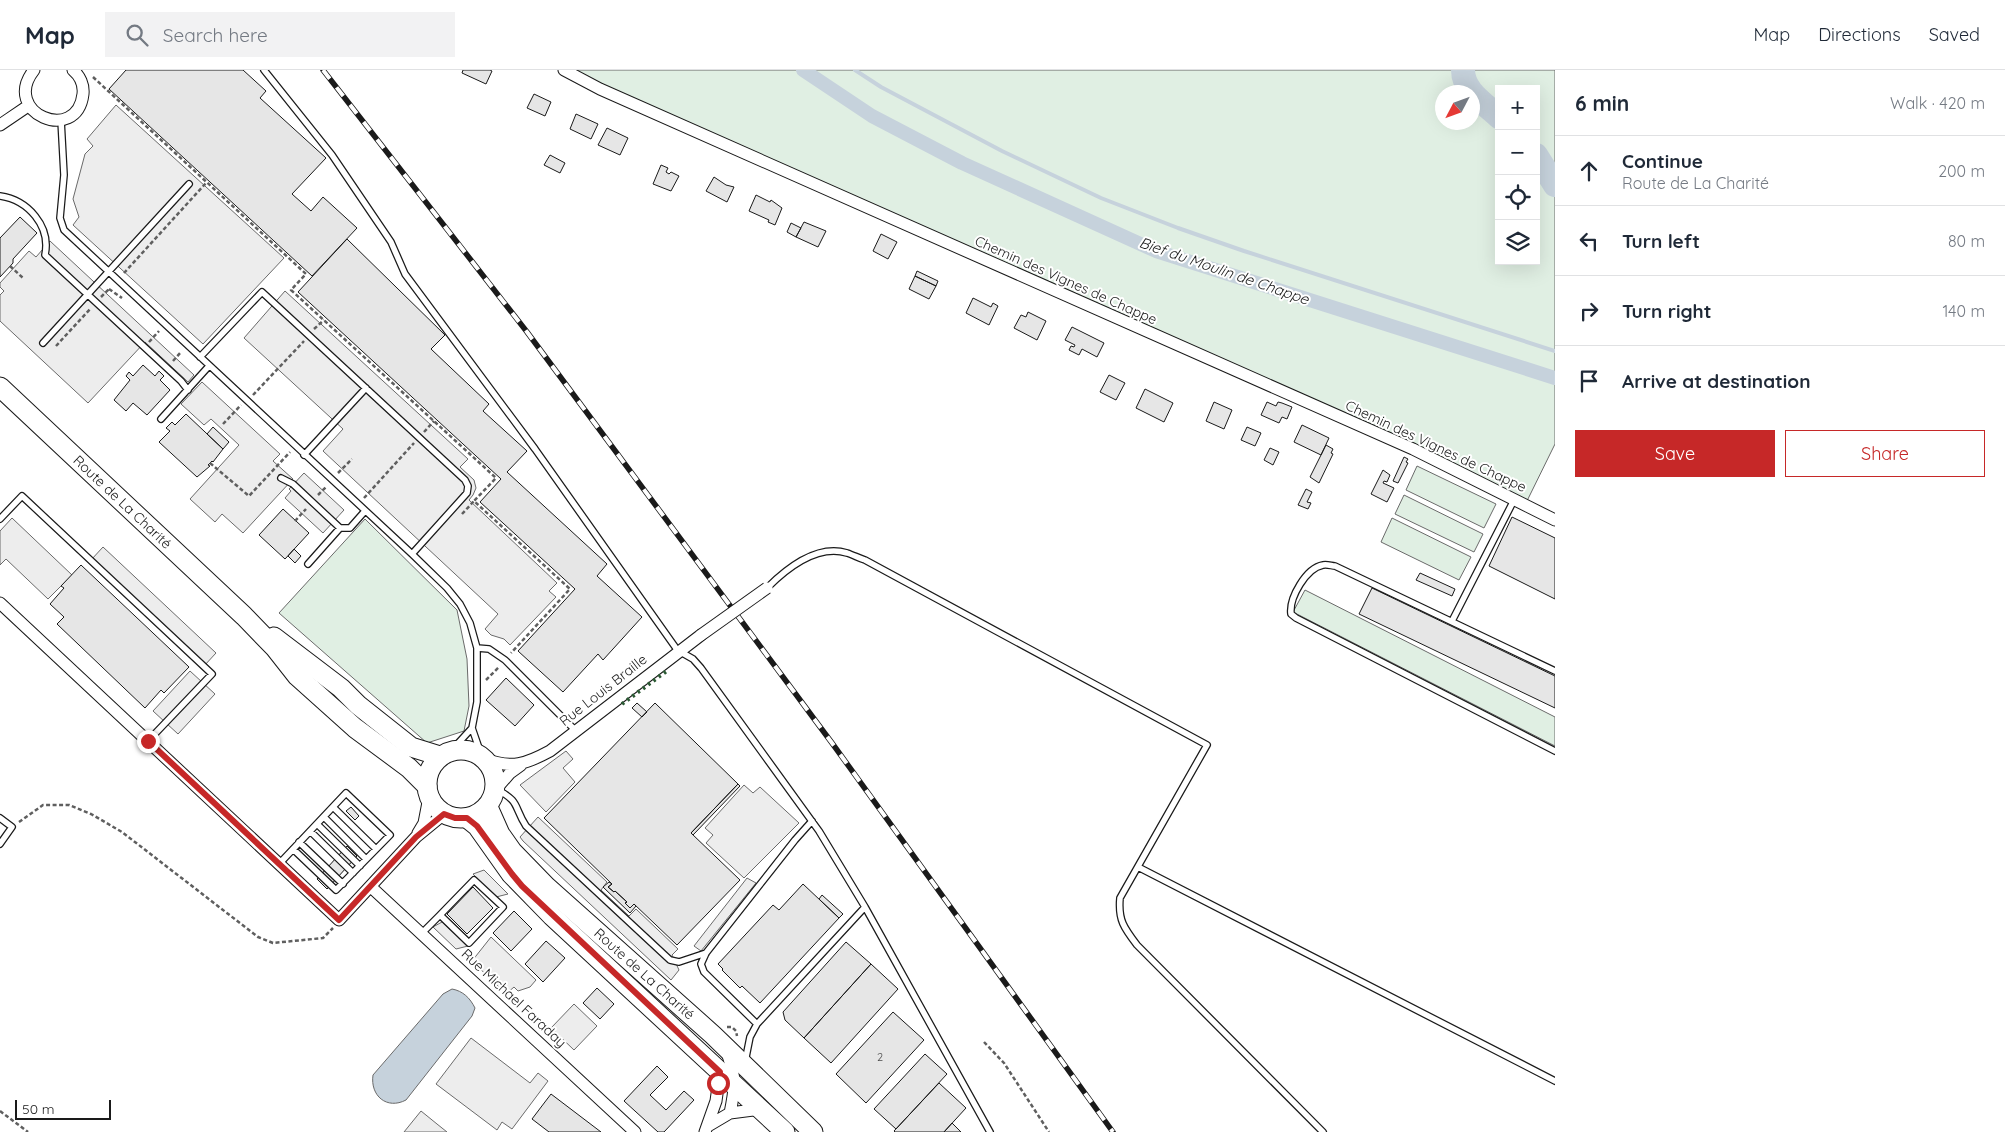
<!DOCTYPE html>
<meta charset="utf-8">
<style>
body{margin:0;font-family:Quicksand,sans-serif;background:#f2f2f3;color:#1f2937}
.controls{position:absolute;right:15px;top:15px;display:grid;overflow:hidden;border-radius:0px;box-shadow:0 5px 20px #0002}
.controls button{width:45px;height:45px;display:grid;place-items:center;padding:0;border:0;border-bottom:1px solid #e0e1e3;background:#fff;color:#1f2937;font:25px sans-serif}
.compass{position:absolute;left:1435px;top:15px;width:45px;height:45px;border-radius:50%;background:#fff;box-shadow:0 5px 20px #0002;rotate:229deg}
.scale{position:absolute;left:15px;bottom:12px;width:96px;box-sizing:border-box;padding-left:5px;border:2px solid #1a1a1a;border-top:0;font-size:14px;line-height:18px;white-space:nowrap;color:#1a1a1a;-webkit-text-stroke:4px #fff;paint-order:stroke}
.stop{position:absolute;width:15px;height:15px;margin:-11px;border:4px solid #c62828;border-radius:50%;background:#fff}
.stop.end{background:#c62828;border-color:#fff;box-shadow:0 1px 5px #0008}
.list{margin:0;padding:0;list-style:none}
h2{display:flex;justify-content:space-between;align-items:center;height:65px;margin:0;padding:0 20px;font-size:21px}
h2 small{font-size:16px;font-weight:400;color:#747a83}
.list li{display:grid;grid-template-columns:32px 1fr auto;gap:15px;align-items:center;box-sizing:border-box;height:70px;padding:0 20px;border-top:1px solid #e0e1e3}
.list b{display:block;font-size:19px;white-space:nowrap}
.list p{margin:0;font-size:16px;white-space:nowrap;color:#747a83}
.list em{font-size:16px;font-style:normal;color:#747a83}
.actions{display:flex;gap:10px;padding:15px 20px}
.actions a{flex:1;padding:11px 0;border:1px solid #c62828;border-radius:0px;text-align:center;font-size:18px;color:#c62828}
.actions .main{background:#c62828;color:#fff}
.icon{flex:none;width:28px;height:28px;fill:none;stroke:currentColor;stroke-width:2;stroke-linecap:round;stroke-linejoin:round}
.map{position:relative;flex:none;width:1555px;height:1062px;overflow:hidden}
header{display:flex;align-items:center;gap:30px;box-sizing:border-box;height:70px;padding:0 25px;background:#fff;border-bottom:1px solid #e0e1e3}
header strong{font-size:24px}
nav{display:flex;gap:28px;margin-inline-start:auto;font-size:18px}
.search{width:350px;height:45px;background:#f2f2f3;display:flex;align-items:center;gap:12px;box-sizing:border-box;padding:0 18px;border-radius:0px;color:#747a83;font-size:19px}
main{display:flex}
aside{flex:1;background:#fff}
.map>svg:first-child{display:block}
.green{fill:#e0efe3;stroke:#6a6a6a;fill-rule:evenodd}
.parking{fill:#ededed;stroke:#6a6a6a}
.water{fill:#c6d2dc;stroke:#6a6a6a}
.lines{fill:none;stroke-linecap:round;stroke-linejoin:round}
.stream{stroke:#c6d2dc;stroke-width:4}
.canal{stroke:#c6d2dc;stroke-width:14}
.river{stroke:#c6d2dc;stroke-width:24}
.building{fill:#e6e6e6;stroke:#1a1a1a}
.service-casing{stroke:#1a1a1a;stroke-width:8}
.minor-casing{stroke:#1a1a1a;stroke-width:13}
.primary-casing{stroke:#1a1a1a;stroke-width:21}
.path{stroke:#5f5f5f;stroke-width:2.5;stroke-dasharray:4 2.5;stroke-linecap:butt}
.service{stroke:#fff;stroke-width:5.5}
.minor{stroke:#fff;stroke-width:11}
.primary{stroke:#fff;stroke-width:19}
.rail-casing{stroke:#1a1a1a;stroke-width:5.5}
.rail{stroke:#fff;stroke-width:4;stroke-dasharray:11;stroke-linecap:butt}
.minor-bridge-casing{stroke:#1a1a1a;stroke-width:13;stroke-linecap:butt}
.minor-bridge{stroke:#fff;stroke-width:11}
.hedge{stroke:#2b5a34;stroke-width:4;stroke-dasharray:2.5 4;stroke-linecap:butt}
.route{stroke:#c62828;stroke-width:6}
.labels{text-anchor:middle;stroke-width:4;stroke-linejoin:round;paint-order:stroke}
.number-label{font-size:11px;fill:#4d4d4d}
.street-label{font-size:14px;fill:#1a1a1a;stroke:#fff}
.water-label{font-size:15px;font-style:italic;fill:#1a1a1a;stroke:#fff}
</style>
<header>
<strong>Map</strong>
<div class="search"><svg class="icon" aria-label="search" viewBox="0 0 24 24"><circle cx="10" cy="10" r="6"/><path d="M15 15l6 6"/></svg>Search here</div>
<nav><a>Map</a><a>Directions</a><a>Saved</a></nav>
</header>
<main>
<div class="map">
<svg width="1555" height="1062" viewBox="0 0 1555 1062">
<rect width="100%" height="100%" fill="#fff"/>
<path class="green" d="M564,0H1555V374L1525,435ZM1499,19H1536V191H1499ZM1442,22H1472V52H1442Z
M1417,396L1496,434L1484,458L1406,420Z
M1404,425L1483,464L1474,482L1395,444Z
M1392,448L1471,487L1459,510L1381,472Z
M365,449L457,540L467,589L469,636L464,661L427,673L279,543Z
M1305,520L1555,647V676L1293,542Z"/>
<path class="parking" d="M116,35L284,188L203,274L73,155L79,147L73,129L85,84L93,76L87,69Z
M50,171L194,305L188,312L145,272L88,333L0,251V225L4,221L0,217V213L29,181L36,187Z
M285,221L468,389L460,397L474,410L476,418L473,425L469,430L557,513L549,521L556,527L510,575L504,569L491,565L485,559L498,544L323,381L343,359L244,268Z
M202,312L280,384L273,391L293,409L243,463L222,444L215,452L190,429L239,375L211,349L204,355L181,334Z
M304,403L344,440L323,463L285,428L291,421L289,419Z
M12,448L72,505L48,529L6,489L0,495V461Z
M103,477L216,583L204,596L91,490Z
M190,601L215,624L178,664L153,641Z
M566,681L573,689L563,698L575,712L546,742L520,715Z
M744,715L753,723L760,717L799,753L744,808L706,773L713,765L705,758Z
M538,747L607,812L601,820L629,846L636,839L678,879L672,885L679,900L671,910L523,771L520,767Z
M484,800L508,824L496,827L473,804Z
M747,808L756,813L701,881L694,876Z
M442,852L468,876L456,879L433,857Z
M491,867L536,910L530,917L518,921L514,917L506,924L472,891Z
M574,934L597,956L574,980L551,958Z
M471,968L530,1013L538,1003L548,1011L512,1059L502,1052L497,1060L436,1014Z
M421,1041L437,1054L447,1062H404Z"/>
<path class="water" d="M452,919C463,921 470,928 475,938L472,946L406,1030C387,1040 370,1026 373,1005L443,924Z"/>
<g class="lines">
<path class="stream" d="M855,0L881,17L1002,81L1101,128L1178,158L1244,181L1555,281"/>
<path class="canal" d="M803,0L872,46L962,93L1156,181L1555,308"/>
<path class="river" d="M1463,0C1463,21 1484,33 1499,47
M1536,85L1555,115"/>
</g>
<path class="building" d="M126,0H243L266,21L260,28L326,88L292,124L311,141L323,127L357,158L312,206L109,19Z
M463,0H490L492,1L486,14L462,3Z
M534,24L551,32L545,46L527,38Z
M576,44L598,54L591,69L570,59Z
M607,58L628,68L620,85L598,75Z
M550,85L565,93L560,103L544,95Z
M661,95L668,98L666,102L669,104L671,102L679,106L671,121L653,114Z
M714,107L726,115L734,117L727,132L706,121Z
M756,125L770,132L771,130L782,138L775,155L768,152L769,150L749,141Z
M20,147L37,163L13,189V193L0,207V168Z
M804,152L826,161L818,177L796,167Z
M791,153L801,158L796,167L787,162Z
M881,164L897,172L888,189L873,181Z
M347,169L445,265L431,279L489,334L483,341L527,381L507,402L607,494L597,506L642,547L603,590L598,584L563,622L518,581L575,519L480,432L501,409L298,222Z
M917,201L938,211L936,216L915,206Z
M915,206L936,216L929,229L909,219Z
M973,228L991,237L993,233L998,236L989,255L966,243Z
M1028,242L1046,251L1037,270L1014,258L1021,245L1026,247Z
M1072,257L1104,273L1097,287L1082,279L1079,285L1069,280L1071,276L1074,277L1075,275L1065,270Z
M143,295L155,306L159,301L164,306L160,310L170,320L147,345L133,333L126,341L114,330L130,310L126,306L129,302L133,306Z
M1109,305L1125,313L1116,330L1100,322Z
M1145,319L1173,333L1164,352L1136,338Z
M1214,332L1232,340L1224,359L1206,351Z
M1267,332L1276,336L1278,332L1282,333L1292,337L1287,349L1282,347L1279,353L1261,345Z
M186,344L223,379L213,392L212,391L208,395L210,396L197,407L159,372L170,361L166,358L172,352L175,355Z
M1302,355L1329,368L1321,385L1294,372Z
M213,357L229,372L223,379L207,364Z
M1247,357L1261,363L1255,376L1241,370Z
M1326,375L1333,379L1331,383L1333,384L1319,413L1310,407Z
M1270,378L1279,382L1273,395L1264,390Z
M1404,387L1408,389L1406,392L1408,393L1398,413L1393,411Z
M1383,400L1390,405L1387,412L1384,411L1383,413L1394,418L1387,432L1371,424Z
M1306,419L1312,422L1307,432L1311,433L1308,439L1298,435Z
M283,439L309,463L285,489L259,465Z
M1512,447L1555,468V529L1489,496Z
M294,479L301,486L295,493L288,486Z
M81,495L189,597L164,623L161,620L145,638L57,554L64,547L50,534L64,518L61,516Z
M1420,503L1455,519L1452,526L1416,510Z
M1372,518L1555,606V638L1359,544Z
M506,608L534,635L515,656L486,630Z
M637,633L647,642L642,647L632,638Z
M655,633L738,714L691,763L740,810L677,875L634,834L630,838L625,833L627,832L615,821L614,822L608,817L612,814L544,748Z
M738,714L740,716L693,765L691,763Z
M351,737L359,746L355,750L346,741Z
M347,776L357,786L327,819L317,809Z
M609,812L612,814L608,817L614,822L615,821L627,832L625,833L630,838L634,834L636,836L630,843L603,817Z
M803,814L839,848L760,933L742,916L740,918L722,900L723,899L718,894L773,835L779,840Z
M473,817L493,838L467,864L447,844Z
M822,825L843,844L839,848L819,829Z
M514,841L532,859L511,881L493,863Z
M546,871L565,888L543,912L525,894Z
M846,872L871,894L804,968L785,950L783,942Z
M871,894L898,919L831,993L804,968Z
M597,918L614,934L600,949L583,933Z
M893,942L924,970L866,1033L836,1004Z
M925,984L947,1004L896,1059L874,1039Z
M657,996L668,1007L650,1025L666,1040L684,1021L694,1030L664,1062H658L624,1031Z
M939,1013L966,1038L944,1062H895L894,1061Z
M551,1024L601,1062H549L532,1049Z
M952,1053L961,1062H944Z"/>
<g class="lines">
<defs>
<path id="service" d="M264,0L332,85L391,172L405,204L535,379L678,581
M61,50L64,105L60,148L64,160L412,484L447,518L460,534L470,553L477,578V632L472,658L482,687
M0,126C28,130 51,156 45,185L181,311L188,320
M43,273L189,114
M200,287L262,222L465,410L468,416L467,423L412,484
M161,349L209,296
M304,385L366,318
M281,408L293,414L340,458H350L365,441
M0,449L22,426L212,604L148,671
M308,494L340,458
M767,518C787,498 817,474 847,483C853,485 859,488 865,490L1207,675L1120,828C1118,850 1124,858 1137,875L1323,1062
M1452,551L1514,430
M477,578L489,579L505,590L575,660
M679,581L693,589L701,598L819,761L865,837L990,1062
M1555,601L1335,496C1332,496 1327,494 1323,495C1306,498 1289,528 1291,544L1296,548L1555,681
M451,681L472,658
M496,719C521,732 513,736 526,756L670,890L679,892L706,883
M333,737L376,779
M324,747L366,789
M0,748L12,757L0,774
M317,754L360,796
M310,761L353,803
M299,772L343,814
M279,794L346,723L390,765L336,820L293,779
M1138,797L1555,1011
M474,810L503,837L469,873L440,845Z
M422,863L440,845
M757,954L704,902L701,894L706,883L795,770L812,751
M745,992L750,967L757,954L865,837"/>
<path id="minor" d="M34,0C0,43 77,75 83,24C84,15 80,6 73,0
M564,0L600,19L1413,379L1555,450
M0,55L28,36
M0,533L339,850L416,767L444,744
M485,689C512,699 526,694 550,681L701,565
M496,719L510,703L521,695
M418,763L424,753L429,727
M371,817L635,1062
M727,982C736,1010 736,1014 730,1043
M708,1056L730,1043L761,1039
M705,1062L716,1031L720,1002"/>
<g id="primary">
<path id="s1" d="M0,317L244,546L275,578L297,606L355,658L409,698L427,716"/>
<path d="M274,567L341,618L358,635L411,677L440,686"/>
<circle cx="461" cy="714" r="34"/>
<path id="s2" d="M488,737L500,764L512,781L546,816L713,965L813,1062"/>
<path d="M467,748L477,756L511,804L552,846L785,1062"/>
</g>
</defs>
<use href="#service" class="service-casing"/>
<use href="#minor" class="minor-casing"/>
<use href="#primary" class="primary-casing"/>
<path class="path" d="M93,7L306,204L291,220L496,408L474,431L570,519L511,583
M10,196L23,208
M124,203L206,113
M109,219L122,228
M101,227L110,218
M314,259L324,250
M149,272L159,261
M56,276L91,238
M173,291L181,282
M253,325L304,271
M223,354L241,335
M424,362L434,351
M210,393L249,426L290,382
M338,403L352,389
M318,425L326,417
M364,428L414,373
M462,444L474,431
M295,451L306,439
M486,610L499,597
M19,752L43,735H69L91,744L122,762L258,867L273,873L323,868L333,858
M727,957H732L736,961L737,966
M984,972L1004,993L1049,1062
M0,1041L28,1062"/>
<use href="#service" class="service"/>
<use href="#minor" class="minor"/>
<use href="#primary" class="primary"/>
<defs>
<path id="rail" d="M323,0L527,262L832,673L1113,1062"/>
</defs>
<use href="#rail" class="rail-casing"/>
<use href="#rail" class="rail"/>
<defs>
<path id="minor-bridge" d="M701,565L767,518"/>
</defs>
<use href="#minor-bridge" class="minor-bridge-casing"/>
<use href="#minor-bridge" class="minor-bridge"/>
<path class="hedge" d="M622,634L668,600"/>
</g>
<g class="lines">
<path class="route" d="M148,671L339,850L416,767L444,744L455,748H467L477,756L512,804L522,816L720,1002L718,1013"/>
</g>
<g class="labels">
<g class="number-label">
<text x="880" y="991">2</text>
</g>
<g class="street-label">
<text transform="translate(1066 210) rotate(24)" y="5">Chemin des Vignes de Chappe</text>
<text transform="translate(1436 376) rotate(25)" y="5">Chemin des Vignes de Chappe</text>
<text dy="5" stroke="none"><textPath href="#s1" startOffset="168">Route de La Charité</textPath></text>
<text transform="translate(603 620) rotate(-38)" y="5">Rue Louis Braille</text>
<text dy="5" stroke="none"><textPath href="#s2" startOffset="231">Route de La Charité</textPath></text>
<text transform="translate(514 928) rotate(43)" y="5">Rue Michael Faraday</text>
</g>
<g class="water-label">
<text transform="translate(1224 201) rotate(19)" y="5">Bief du Moulin de Chappe</text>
</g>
</g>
</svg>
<div class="controls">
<button>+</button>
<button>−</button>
<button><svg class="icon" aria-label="locate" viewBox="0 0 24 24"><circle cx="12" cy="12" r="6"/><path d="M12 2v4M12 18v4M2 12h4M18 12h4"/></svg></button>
<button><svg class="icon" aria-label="layers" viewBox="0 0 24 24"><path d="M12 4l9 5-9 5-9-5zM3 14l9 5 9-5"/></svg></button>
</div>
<svg class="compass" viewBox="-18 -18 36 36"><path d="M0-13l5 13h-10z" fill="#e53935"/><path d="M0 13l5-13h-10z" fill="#747a83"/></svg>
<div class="scale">50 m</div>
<div class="stop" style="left:718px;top:1013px"></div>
<div class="stop end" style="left:148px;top:671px"></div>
</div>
<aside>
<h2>6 min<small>Walk · 420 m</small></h2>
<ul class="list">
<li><svg class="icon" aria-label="ahead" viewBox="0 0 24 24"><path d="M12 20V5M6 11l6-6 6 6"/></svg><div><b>Continue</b><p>Route de La Charité</p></div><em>200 m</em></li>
<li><svg class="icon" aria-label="left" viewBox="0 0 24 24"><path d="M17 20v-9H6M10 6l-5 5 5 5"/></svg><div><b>Turn left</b></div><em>80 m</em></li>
<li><svg class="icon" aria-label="right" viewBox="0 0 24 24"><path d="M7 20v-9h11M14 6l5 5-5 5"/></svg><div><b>Turn right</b></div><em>140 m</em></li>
<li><svg class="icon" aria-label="arrive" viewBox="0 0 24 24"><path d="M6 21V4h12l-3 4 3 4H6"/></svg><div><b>Arrive at destination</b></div></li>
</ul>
<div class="actions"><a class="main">Save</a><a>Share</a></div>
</aside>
</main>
